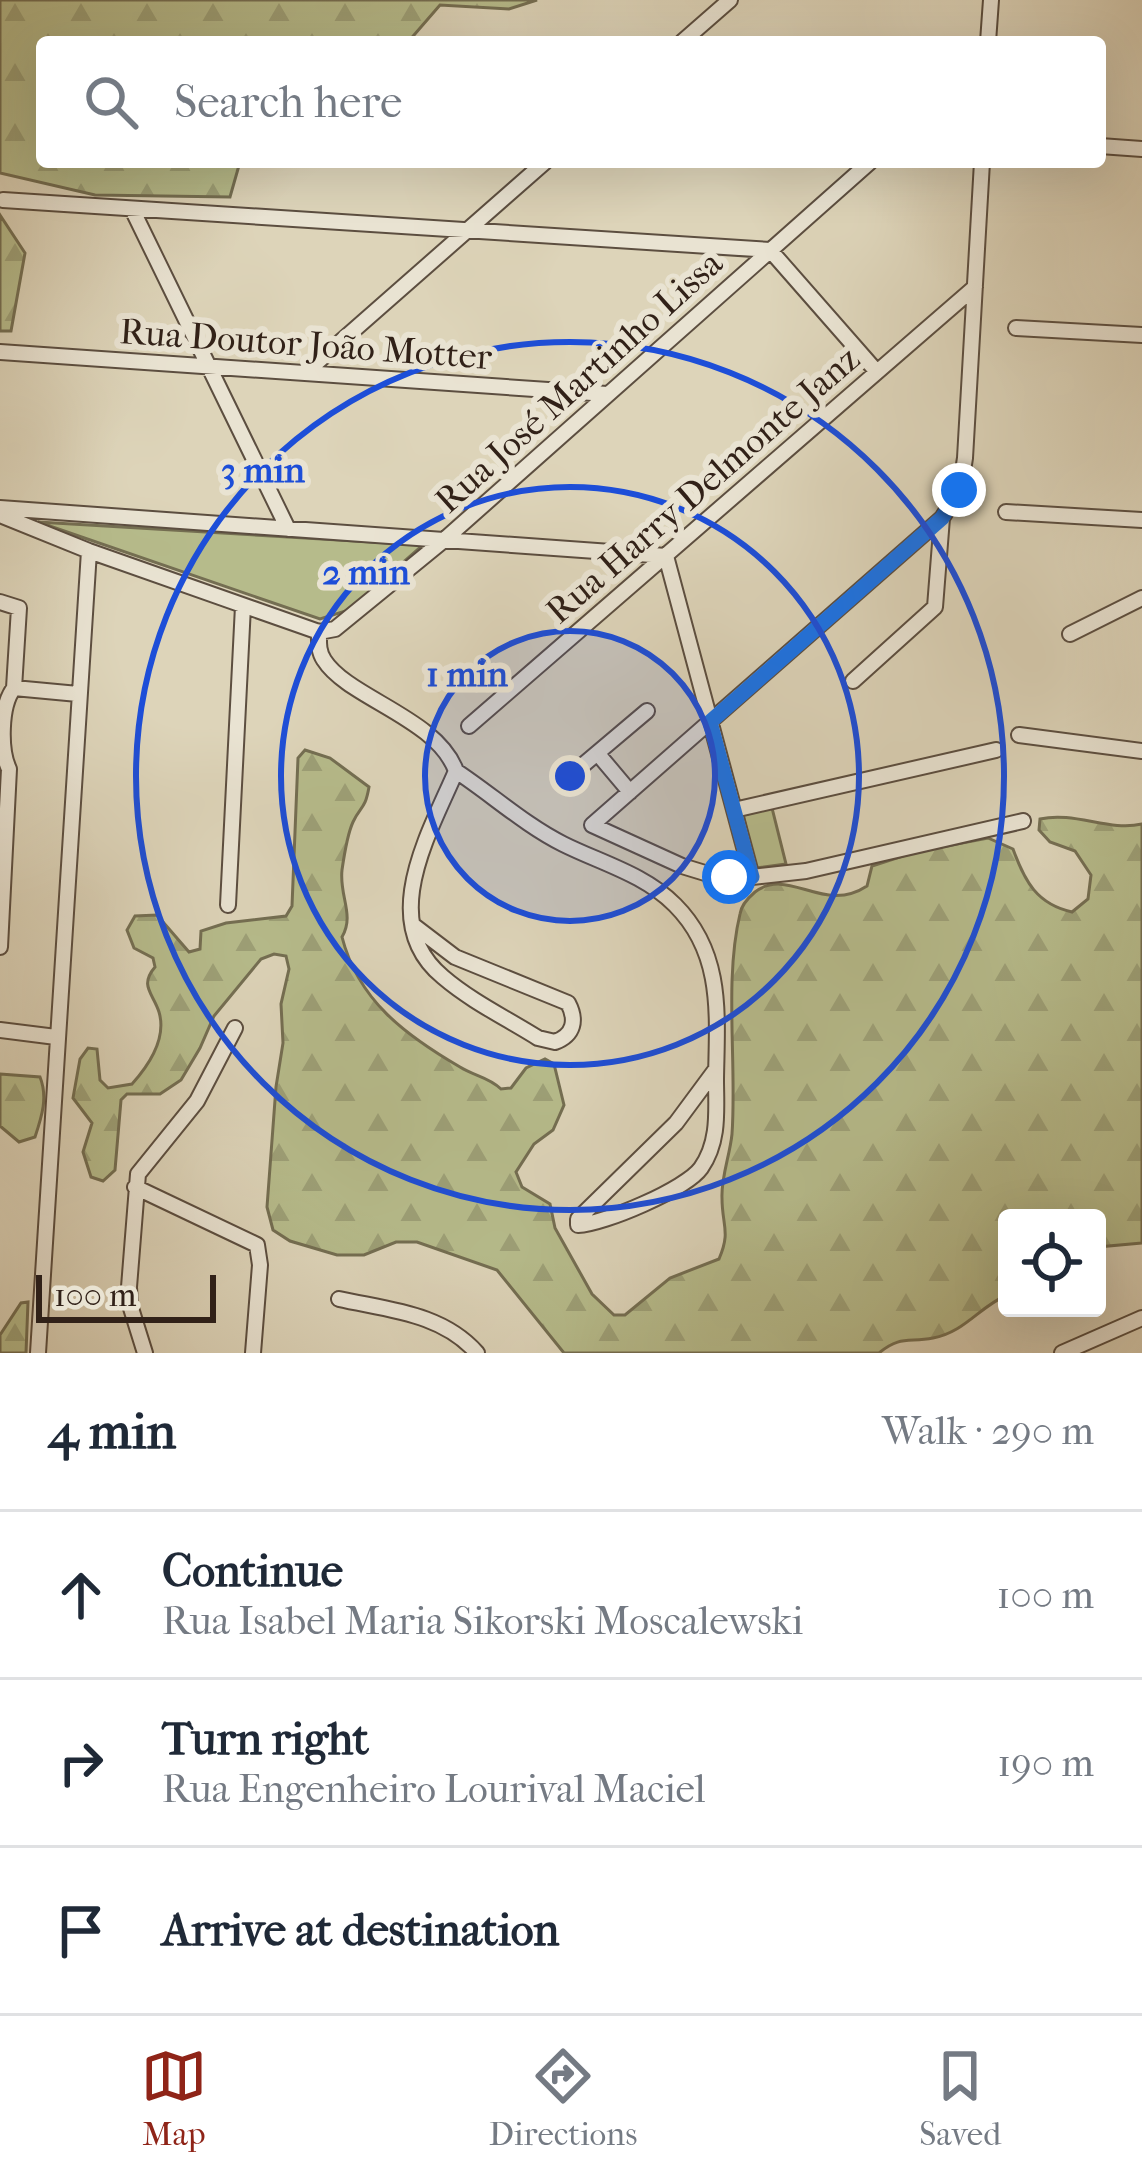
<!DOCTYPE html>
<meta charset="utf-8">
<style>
body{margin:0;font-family:"IM FELL French Canon",serif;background:#f6f6f7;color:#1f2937}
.controls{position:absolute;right:36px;bottom:36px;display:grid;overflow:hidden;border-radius:12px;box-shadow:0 12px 48px #0002}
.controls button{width:108px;height:108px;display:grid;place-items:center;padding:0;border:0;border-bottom:3px solid #e0e1e3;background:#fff;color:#1f2937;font:60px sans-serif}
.scale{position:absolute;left:36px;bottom:30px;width:180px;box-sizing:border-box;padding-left:12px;border:6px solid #312118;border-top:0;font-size:33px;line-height:42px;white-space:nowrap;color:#312118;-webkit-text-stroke:9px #e9e3d2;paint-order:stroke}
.stop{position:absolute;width:36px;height:36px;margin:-27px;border:9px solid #1a73e8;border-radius:50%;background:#fff}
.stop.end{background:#1a73e8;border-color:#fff;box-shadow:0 3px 12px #0008}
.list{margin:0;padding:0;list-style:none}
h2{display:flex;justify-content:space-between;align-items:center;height:156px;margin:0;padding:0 48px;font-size:51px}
h2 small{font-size:39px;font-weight:400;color:#747a83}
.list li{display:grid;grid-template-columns:78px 1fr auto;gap:36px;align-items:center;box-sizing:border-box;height:168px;padding:0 48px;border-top:3px solid #e0e1e3}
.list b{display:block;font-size:45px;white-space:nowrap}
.list p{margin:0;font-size:39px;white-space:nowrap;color:#747a83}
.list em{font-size:39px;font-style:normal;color:#747a83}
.icon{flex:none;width:66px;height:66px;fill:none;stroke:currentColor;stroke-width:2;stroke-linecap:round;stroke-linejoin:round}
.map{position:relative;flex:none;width:1142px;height:1353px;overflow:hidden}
.search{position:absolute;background:#fff;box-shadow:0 12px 48px #0002;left:36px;right:36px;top:36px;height:132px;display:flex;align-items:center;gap:30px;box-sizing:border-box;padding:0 42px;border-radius:12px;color:#747a83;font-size:45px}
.sheet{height:660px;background:#fff}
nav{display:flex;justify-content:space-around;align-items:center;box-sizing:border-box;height:168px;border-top:3px solid #e0e1e3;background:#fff;font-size:33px;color:#747a83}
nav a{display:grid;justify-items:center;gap:6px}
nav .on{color:#8f2418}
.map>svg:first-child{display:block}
.forest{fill:url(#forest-firs);stroke:#746e52;stroke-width:3}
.park{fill:#b6bb8b;stroke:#746e52;stroke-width:3}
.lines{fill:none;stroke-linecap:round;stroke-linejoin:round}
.minor-casing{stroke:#5c4e40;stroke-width:18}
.minor{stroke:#e9e3d2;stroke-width:14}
.route{stroke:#1a73e8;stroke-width:15}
.ring{fill:none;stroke:#1d4ed8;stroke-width:6}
.labels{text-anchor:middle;stroke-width:12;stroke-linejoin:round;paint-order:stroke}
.street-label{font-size:36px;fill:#312118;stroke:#e9e3d2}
.centre{fill:#1d4ed8;stroke:#e9e3d2;stroke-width:6}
.ring-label{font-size:36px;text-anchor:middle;font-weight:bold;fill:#1d4ed8;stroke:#e9e3d2;stroke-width:12;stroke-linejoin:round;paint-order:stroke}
</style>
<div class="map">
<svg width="1142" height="1353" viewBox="0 0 1142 1353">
<defs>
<pattern id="forest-firs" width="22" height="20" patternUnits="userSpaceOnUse" patternTransform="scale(3)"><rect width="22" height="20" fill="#b6bb8b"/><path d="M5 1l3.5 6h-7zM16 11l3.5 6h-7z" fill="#9da077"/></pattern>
</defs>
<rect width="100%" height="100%" fill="#ddd4b9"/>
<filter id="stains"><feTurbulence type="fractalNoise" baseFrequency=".00167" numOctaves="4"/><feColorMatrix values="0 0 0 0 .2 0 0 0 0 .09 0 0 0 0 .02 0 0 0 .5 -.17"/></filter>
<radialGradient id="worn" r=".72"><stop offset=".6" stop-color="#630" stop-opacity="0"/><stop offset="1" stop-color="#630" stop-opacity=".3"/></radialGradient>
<path class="forest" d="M0,0H537L509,9L440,5L408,42H42V162H240L230,197L95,195L0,173Z
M0,215L25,253L11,331H0Z
M305,750L330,758L369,787C365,810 361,805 353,822C347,835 344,856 342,870C339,896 355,915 342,937C358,1000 405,1035 460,1067C474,1076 489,1077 501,1089L511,1088L526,1068L545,1059L554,1064L564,1105L553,1130L534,1144L516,1172L522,1187L550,1204L555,1228L592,1294L614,1315H625L670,1278L719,1259C731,1231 722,1226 722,1198C721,1177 730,1155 732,1134C737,1065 724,980 740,914C741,906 748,898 755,892C789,866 823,915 867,886L872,866L915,852L988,838L1013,849C1025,882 1037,904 1072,912L1088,899L1091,875L1075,851L1050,842L1039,830L1040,819C1075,811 1109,832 1142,824V1243L1097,1247V1218H1007V1295C979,1307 965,1332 933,1338C909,1343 901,1335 879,1353H564L497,1270L417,1242H396L364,1255H337L290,1241L273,1230L267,1207L276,1087L283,1043L281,1004L289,969L286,956L274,954L261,959L214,1016L200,1048L181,1080L160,1094H127L121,1100L115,1170L103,1181L91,1177L83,1152L92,1123L73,1098L80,1059L88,1048L97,1049L100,1080L108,1088L132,1084C149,1065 167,1039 159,1012C153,993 139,986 155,967L153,958L134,948L127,930L135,916L157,915L189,952L200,949L201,931L226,923L286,916L292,906L298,758Z
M0,1074L40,1077C48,1097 42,1116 35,1137L19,1142L0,1126Z
M28,1302L26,1353H0V1335L21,1303Z"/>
<path class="park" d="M38,522L423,545L349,610L320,619Z
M772,808L786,864L756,868L743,815Z"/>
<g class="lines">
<defs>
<path id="minor" d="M682,42L730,0
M988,42L991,0
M1100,146L1142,149
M982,162L965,458L960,490L942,518L592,825L682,866L705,873L752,877L806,871L1023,821
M3,200L770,250L877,372
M132,209L288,529
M1016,328L1142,335
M0,352L607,394
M305,373L545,162
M0,508L666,556L752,877
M1006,512L1142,520
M0,515L89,551L319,632L335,629L444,540L870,162
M0,602L19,608L14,688C0,706 0,750 9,769L0,947
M319,632C319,642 318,651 324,660C348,698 437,718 456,771C491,794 525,825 563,844C601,863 644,874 675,905C724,954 717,1016 716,1079C716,1109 720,1141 701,1168C686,1189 604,1224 578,1225V1219L676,1123L716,1069
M1070,634L1142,598
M853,681L935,607L942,518
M14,688L78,694
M469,726L975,287
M1019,735L1142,751
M598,754L630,792
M570,776L647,711
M734,810L996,750
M228,905L243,606
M413,925L455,957L568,1003C577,1020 574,1035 555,1042L538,1038C506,1018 471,1001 443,977C376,922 430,832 456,771
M0,1030L56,1037
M135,1187L257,1245L260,1265L253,1353
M339,1299C388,1310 442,1313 477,1353
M38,1353L89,551
M145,1353L130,1305L129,1287L138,1174L197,1101L235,1028
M1062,1353L1142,1318"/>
</defs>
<use href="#minor" class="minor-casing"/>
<use href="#minor" class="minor"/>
</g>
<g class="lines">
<path class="route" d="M729,877H752L710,722L942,518L959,490"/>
</g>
<circle cx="570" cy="776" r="145" fill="#1d4ed8" fill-opacity=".12"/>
<g class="ring">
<circle cx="570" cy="776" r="145"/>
<circle cx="570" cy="776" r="289"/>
<circle cx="570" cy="776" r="434"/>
</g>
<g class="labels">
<g class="street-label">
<text transform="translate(306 343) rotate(4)" y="13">Rua Doutor João Motter</text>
<text transform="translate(578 381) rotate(-42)" y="13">Rua José Martinho Lissa</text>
<text transform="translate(702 484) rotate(-41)" y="13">Rua Harry Delmonte Janz</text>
</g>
</g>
<circle cx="570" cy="776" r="18" class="centre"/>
<g class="ring-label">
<text x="263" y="482">3 min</text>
<text x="366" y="584">2 min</text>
<text x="467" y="686">1 min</text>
</g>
<rect width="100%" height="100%" filter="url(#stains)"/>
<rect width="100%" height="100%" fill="url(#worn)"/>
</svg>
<div class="controls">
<button><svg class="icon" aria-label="locate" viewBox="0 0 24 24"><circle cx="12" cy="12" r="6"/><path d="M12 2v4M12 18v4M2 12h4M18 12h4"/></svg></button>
</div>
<div class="scale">100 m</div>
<div class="stop" style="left:729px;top:877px"></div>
<div class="stop end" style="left:959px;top:490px"></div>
<div class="search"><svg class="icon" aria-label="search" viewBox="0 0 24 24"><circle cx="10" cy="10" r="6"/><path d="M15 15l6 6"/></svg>Search here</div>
</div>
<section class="sheet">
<h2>4 min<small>Walk · 290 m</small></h2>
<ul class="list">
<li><svg class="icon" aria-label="ahead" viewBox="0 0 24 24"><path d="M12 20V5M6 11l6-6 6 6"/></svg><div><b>Continue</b><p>Rua Isabel Maria Sikorski Moscalewski</p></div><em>100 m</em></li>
<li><svg class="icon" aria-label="right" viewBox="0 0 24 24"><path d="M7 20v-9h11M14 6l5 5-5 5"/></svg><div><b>Turn right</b><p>Rua Engenheiro Lourival Maciel</p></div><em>190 m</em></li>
<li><svg class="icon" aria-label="arrive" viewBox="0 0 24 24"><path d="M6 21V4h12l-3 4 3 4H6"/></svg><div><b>Arrive at destination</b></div></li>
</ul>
</section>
<nav>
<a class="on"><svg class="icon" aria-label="map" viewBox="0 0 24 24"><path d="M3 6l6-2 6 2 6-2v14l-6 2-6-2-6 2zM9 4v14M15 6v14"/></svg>Map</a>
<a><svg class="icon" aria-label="directions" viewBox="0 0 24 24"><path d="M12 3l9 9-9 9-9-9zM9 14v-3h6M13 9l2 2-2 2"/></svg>Directions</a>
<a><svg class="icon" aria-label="saved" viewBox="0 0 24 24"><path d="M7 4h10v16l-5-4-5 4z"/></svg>Saved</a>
</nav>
